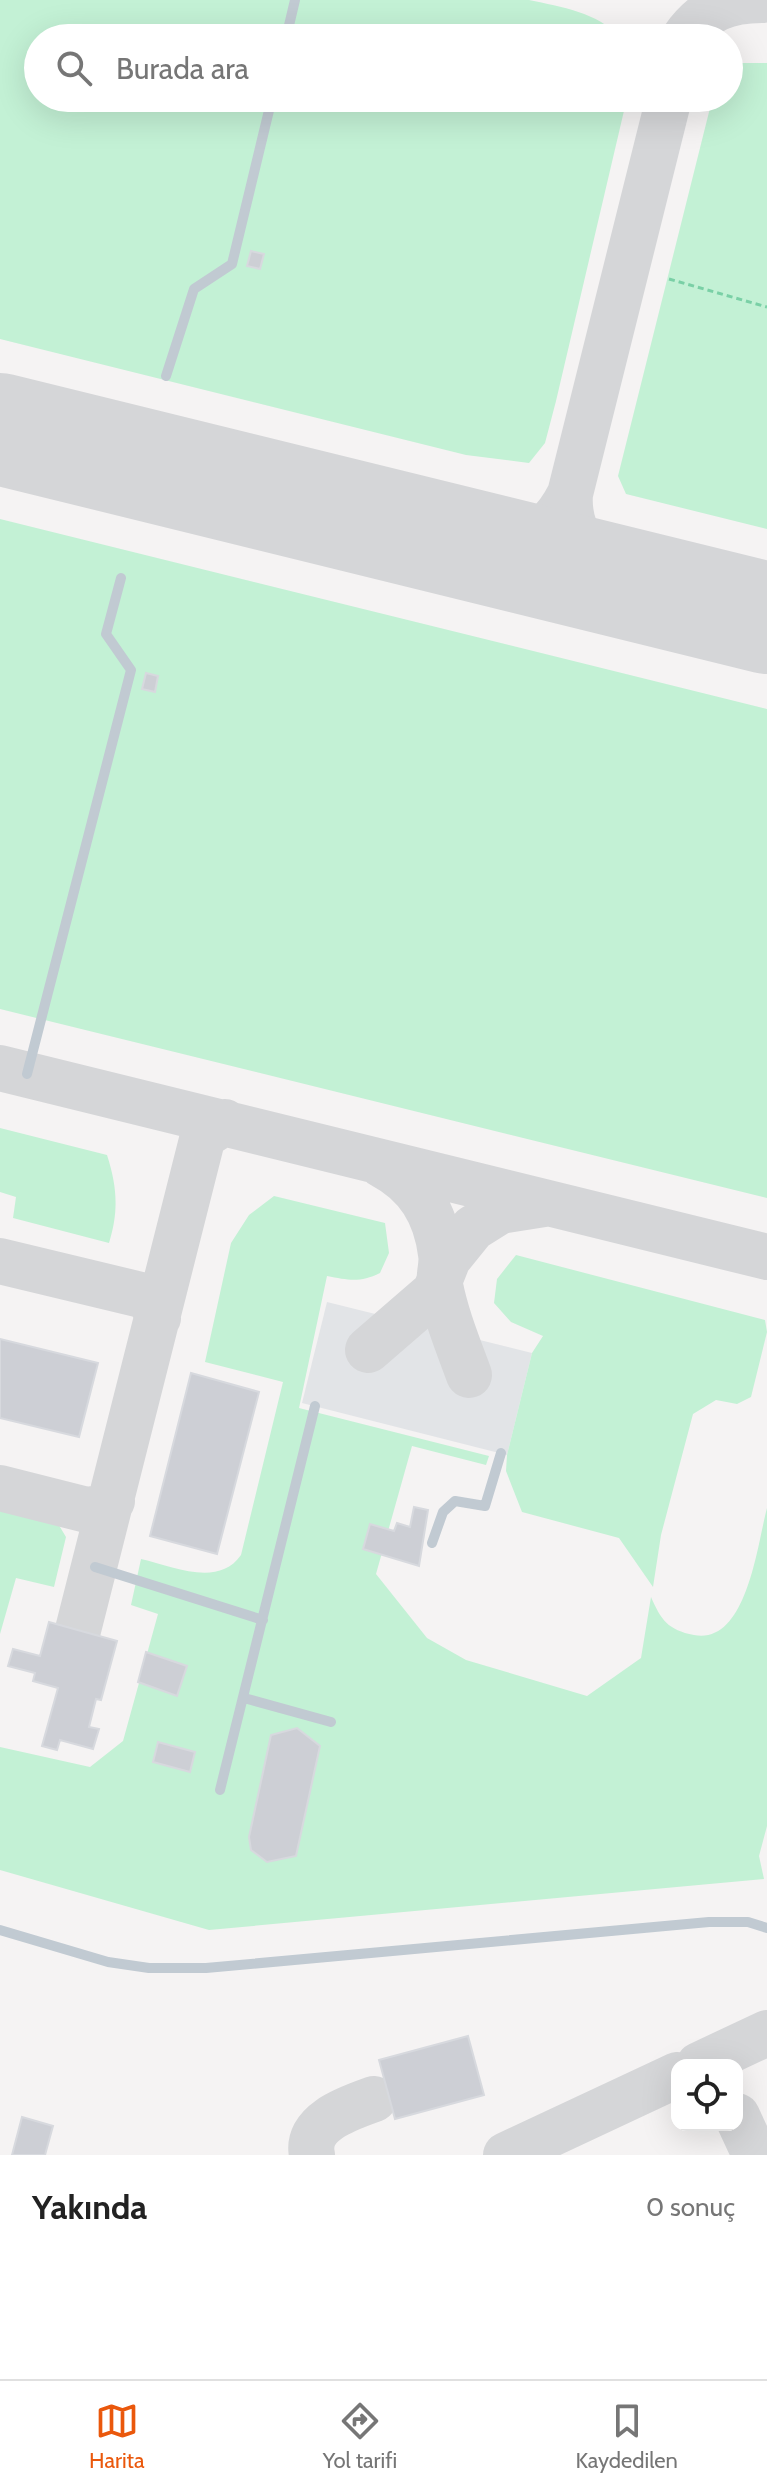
<!DOCTYPE html>
<html lang="tr">
<meta charset="utf-8">
<style>
body{margin:0;font-family:Cabin,sans-serif;background:#f6f6f6;color:#222}
.controls{position:absolute;right:24px;bottom:24px;display:grid;overflow:hidden;border-radius:16px;box-shadow:0 8px 32px #0002}
.controls button{width:72px;height:72px;display:grid;place-items:center;padding:0;border:0;border-bottom:2px solid #e0e0e0;background:#fff;color:#222;font:40px sans-serif}
.list{margin:0;padding:0;list-style:none}
h2{display:flex;justify-content:space-between;align-items:center;height:104px;margin:0;padding:0 32px;font-size:34px}
h2 small{font-size:26px;font-weight:400;color:#767676}
.icon{flex:none;width:44px;height:44px;fill:none;stroke:currentColor;stroke-width:2;stroke-linecap:round;stroke-linejoin:round}
.map{position:relative;flex:none;width:767px;height:2155px;overflow:hidden}
.search{position:absolute;background:#fff;box-shadow:0 8px 32px #0002;left:24px;right:24px;top:24px;height:88px;display:flex;align-items:center;gap:20px;box-sizing:border-box;padding:0 28px;border-radius:44px;color:#767676;font-size:30px}
.sheet{height:224px;background:#fff}
nav{display:flex;justify-content:space-around;align-items:center;box-sizing:border-box;height:112px;border-top:2px solid #e0e0e0;background:#fff;font-size:22px;color:#767676}
nav a{display:grid;justify-items:center;gap:4px}
nav .on{color:#ea580c}
.map>svg:first-child{display:block}
.airport{fill:#e2e4e7}
.green{fill:#c3f1d5}
.lines{fill:none;stroke-linecap:round;stroke-linejoin:round}
.taxiway{stroke:#d5d6d8;stroke-width:46}
.runway{stroke:#d5d6d8;stroke-width:112}
.building{fill:#cdcfd5;stroke:#d7d9de;stroke-width:2}
.path{stroke:#7ad0a6;stroke-width:3;stroke-dasharray:6 4;stroke-linecap:butt}
.service{stroke:#c1cad2;stroke-width:10}
</style>
<div class="map">
<svg width="767" height="2155" viewBox="0 0 767 2155">
<rect width="100%" height="100%" fill="#f5f3f3"/>
<path class="airport" d="M327,1302L532,1353L507,1455L302,1403Z"/>
<path class="green" d="M0,0H529C562,7 597,12 621,38H38V98H627L556,401L545,443L529,463L466,455L0,339Z
M741,63H767V529L626,494L618,476L710,108L713,98H729V73Z
M0,519L767,709V1198L0,1009Z
M0,1128L107,1155C117,1186 119,1211 109,1243L13,1218L16,1197L0,1192Z
M274,1196L385,1223L389,1253L380,1273C360,1283 348,1280 327,1276L299,1408L489,1456L486,1465L412,1446L376,1574L427,1638L466,1660L587,1696L641,1658L651,1597C661,1620 668,1630 694,1635C747,1645 757,1545 767,1508V1826L759,1856L764,1879L209,1930L0,1870V1747L90,1767L123,1741L158,1614L131,1605L141,1559C173,1566 218,1588 241,1555L283,1382L205,1362L231,1243L249,1215Z
M516,1255L765,1320L767,1332L751,1397L737,1404L716,1400L693,1414L661,1535L653,1587L619,1538L522,1512L506,1471L507,1455L532,1353L543,1336L511,1322L494,1303L497,1279Z
M0,1502L54,1517L66,1537L54,1587L16,1578L0,1634Z"/>
<g class="lines">
<path class="taxiway" d="M684,38C704,9 728,0 762,0
M489,549C530,541 550,533 570,494
M617,581C590,558 567,533 570,494L669,98
M0,1068L767,1257
M382,1165C418,1184 436,1214 441,1254C443,1265 438,1275 440,1285C446,1316 458,1345 469,1375
M0,1261L145,1296L156,1309L158,1318
M368,1350L435,1292L448,1259L473,1228L500,1211L544,1204
M0,1488L87,1510L100,1508L112,1501
M78,1630L203,1136L225,1122
M699,2065L767,2033
M737,2116L755,2155
M312,2155C305,2122 349,2108 374,2099
M506,2155L677,2075"/>
<path class="runway" d="M0,429L767,618"/>
</g>
<path class="building" d="M251,251L264,254L260,269L247,266Z
M146,673L158,676L155,692L142,689Z
M0,1339L98,1363L79,1437L0,1418Z
M191,1373L259,1392L217,1554L150,1536Z
M414,1507L428,1510L419,1566L363,1549L370,1524L394,1531L397,1523L410,1527Z
M49,1622L117,1641L101,1700L96,1699L89,1727L99,1729L93,1749L60,1740L57,1750L42,1746L58,1688L33,1681L35,1673L8,1666L13,1649L40,1656Z
M146,1652L187,1666L177,1696L138,1682Z
M297,1728L320,1746L296,1856L267,1862L251,1850L249,1837L271,1735Z
M158,1742L195,1752L190,1772L153,1762Z
M468,2036L484,2095L395,2119L379,2060Z
M22,2117L53,2126L45,2155H12Z"/>
<g class="lines">
<path class="path" d="M669,279L767,307"/>
<path class="service" d="M286,38L295,0
M166,376L194,289L232,264L272,98
M27,1074L131,670L106,634L121,578
M432,1543L443,1512L455,1501L485,1506L501,1453
M95,1567L263,1620
M244,1698L331,1722
M220,1790L315,1406
M0,1930L108,1962L149,1968H206L709,1922H748L767,1928"/>
</g>
</svg>
<div class="controls">
<button><svg class="icon" aria-label="locate" viewBox="0 0 24 24"><circle cx="12" cy="12" r="6"/><path d="M12 2v4M12 18v4M2 12h4M18 12h4"/></svg></button>
</div>
<div class="search"><svg class="icon" aria-label="search" viewBox="0 0 24 24"><circle cx="10" cy="10" r="6"/><path d="M15 15l6 6"/></svg>Burada ara</div>
</div>
<section class="sheet">
<h2>Yakında<small>0 sonuç</small></h2>
<ul class="list">
</ul>
</section>
<nav>
<a class="on"><svg class="icon" aria-label="map" viewBox="0 0 24 24"><path d="M3 6l6-2 6 2 6-2v14l-6 2-6-2-6 2zM9 4v14M15 6v14"/></svg>Harita</a>
<a><svg class="icon" aria-label="directions" viewBox="0 0 24 24"><path d="M12 3l9 9-9 9-9-9zM9 14v-3h6M13 9l2 2-2 2"/></svg>Yol tarifi</a>
<a><svg class="icon" aria-label="saved" viewBox="0 0 24 24"><path d="M7 4h10v16l-5-4-5 4z"/></svg>Kaydedilen</a>
</nav>
